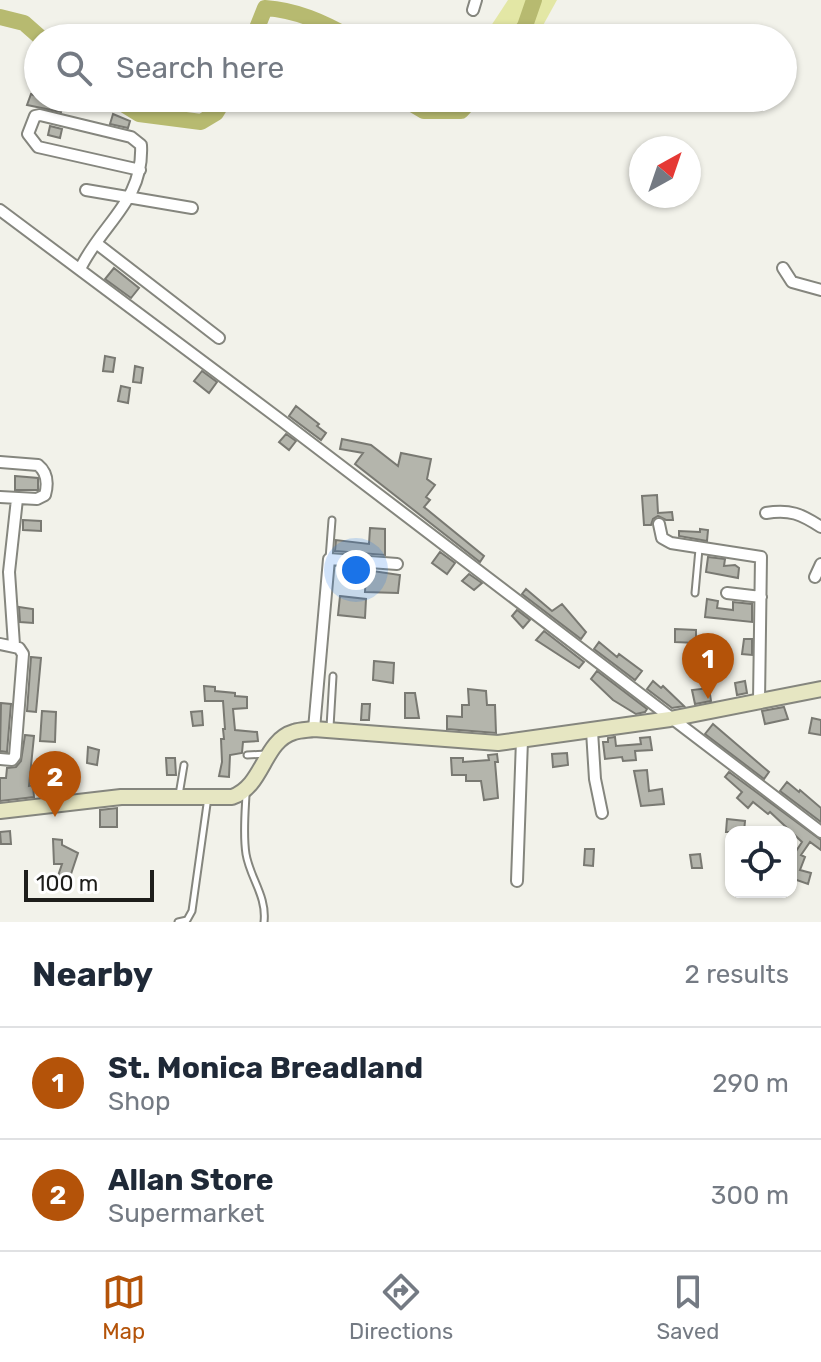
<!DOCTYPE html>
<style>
body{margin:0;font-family:Rubik,sans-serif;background:#f6f6f7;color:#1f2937}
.controls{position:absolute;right:24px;bottom:24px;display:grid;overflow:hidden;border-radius:16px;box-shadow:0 2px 6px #0004}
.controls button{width:72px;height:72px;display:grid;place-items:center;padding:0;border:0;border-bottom:2px solid #e0e1e3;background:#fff;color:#1f2937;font:40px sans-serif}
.compass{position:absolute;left:629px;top:136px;width:72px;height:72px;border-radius:50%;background:#fff;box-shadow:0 2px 6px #0004;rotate:40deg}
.scale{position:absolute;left:24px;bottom:20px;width:130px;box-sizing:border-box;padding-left:8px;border:4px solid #1e1e1b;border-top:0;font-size:22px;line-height:28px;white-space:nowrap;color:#1e1e1b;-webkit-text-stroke:6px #fff;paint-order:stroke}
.you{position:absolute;left:356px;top:570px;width:28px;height:28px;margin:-20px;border:6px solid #fff;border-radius:50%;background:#1a73e8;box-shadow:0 0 0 12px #1a73e833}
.badge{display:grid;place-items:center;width:52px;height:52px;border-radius:50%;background:#b45309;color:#fff;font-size:26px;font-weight:700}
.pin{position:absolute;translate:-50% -66px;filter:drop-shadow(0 2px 4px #0008)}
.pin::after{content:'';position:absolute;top:42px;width:28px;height:24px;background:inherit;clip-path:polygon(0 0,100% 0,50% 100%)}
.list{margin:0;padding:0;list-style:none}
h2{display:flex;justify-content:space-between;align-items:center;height:104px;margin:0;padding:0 32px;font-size:34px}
h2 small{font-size:26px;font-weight:400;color:#747a83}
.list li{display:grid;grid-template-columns:52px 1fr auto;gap:24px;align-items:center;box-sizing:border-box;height:112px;padding:0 32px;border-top:2px solid #e0e1e3}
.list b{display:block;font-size:30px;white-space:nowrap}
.list p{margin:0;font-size:26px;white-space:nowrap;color:#747a83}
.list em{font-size:26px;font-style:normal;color:#747a83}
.icon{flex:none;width:44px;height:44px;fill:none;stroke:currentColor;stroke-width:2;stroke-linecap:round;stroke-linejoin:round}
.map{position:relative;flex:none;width:821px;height:922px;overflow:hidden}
.search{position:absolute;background:#fff;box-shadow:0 2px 6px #0004;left:24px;right:24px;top:24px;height:88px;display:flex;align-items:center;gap:20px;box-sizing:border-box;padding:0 28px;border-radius:44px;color:#747a83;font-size:30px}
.sheet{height:328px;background:#fff}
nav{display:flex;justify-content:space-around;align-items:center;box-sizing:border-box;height:112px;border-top:2px solid #e0e1e3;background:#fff;font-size:22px;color:#747a83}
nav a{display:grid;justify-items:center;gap:4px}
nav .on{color:#b45309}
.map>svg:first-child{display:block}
.green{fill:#e3e7a5}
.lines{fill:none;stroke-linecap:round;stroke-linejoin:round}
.river{stroke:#b7ba70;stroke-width:16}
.building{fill:#b4b5ac;stroke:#797972;stroke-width:2}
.lane-casing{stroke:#85867e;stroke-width:9}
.street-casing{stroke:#85867e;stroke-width:14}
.secondary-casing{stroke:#85867e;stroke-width:18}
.lane{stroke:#fff;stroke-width:5}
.street{stroke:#fff;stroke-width:10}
.secondary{stroke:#e6e6c2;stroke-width:14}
</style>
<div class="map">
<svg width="821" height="922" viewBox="0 0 821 922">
<rect width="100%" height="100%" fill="#f2f2ea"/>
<path class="green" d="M508,0H557L536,38H483Z"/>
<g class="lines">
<path class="river" d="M0,17L24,23L41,38
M253,38L265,8C296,10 323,22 351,38
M517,38L525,26L534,0
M113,98L139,114L201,122L216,113L225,98
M402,98L424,111H461L473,98"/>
</g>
<path class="building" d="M31,94L62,107L61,112L27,105Z
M113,114L130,121L128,128L110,124Z
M50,126L62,129L60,138L48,135Z
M114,268L139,288L131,298L105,279Z
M105,356L115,358L113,372L103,371Z
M135,366L143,368L141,383L133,382Z
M202,371L217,382L209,393L194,381Z
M121,386L130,388L128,403L118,401Z
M296,406L319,424L317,426L326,433L321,440L289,416Z
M286,434L296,441L289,450L279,442Z
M342,439L371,445L398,466L401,453L431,459L427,479L435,485L426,497L430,500L424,507L484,556L480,562L355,464L363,453L340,449Z
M15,476L38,478V490H15Z
M657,495L658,513L672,512L673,520H666L658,516L653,519L651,525H644L642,496Z
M23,520L41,521V531L23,530Z
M370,528L385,529V555L335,551L336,540L369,544Z
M700,529L708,530L707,541L679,536V531L700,532Z
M440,552L455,563L447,574L432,563Z
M708,557L725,559L724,566L735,565L739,568L738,578L706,572Z
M366,570L400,575L398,593L365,592Z
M469,574L482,583L474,590L462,581Z
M526,589L552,611L562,604L586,632L581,639L522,594Z
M340,596L366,599L365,618L338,615Z
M707,599L718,601L717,608L733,610V602L752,604V622L705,617Z
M19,607L33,609V623L20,622Z
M517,610L530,620L523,628L512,616Z
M675,629L696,630V643L675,642Z
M544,631L584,662L579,668L536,640Z
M744,639H752V655L742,654Z
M599,642L617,657L619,654L642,671L635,680L594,649Z
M31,657L41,658L36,712L27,711Z
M374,661L394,663L393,683L373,680Z
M597,671L647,709L645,712L636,714L613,700L591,679Z
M653,681L661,688L663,686L684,706L672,708L647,689Z
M745,681L747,693L737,695L735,683Z
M204,686L215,687V691L235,693V696L247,697V708L233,709L235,730L257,732L258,741L243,742L242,753L230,755L229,777L219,776L222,762L221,739H224L223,729H225L223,701H205Z
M709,688L711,701L695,704L692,690Z
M468,689L486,691L487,705H495L496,733L447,729V716L462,717V705H469Z
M405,693H415L419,718H405Z
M1,703L11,704L7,752L0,751Z
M362,704H370L369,720H361Z
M784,707L788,719L765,724L762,711Z
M42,711L56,712L55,742L40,741Z
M202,711L203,725L193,726L191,712Z
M812,718L821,720V735L809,733Z
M713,724L769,772L764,779L705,734Z
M25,735L34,736L29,786L33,785L34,797L0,801V778H6L7,768L16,767L21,761Z
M615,737L616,746L641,744L640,738L650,737L652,750L635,751L636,760L623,761L622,757L605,759L603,742H608V738Z
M88,747L99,750L97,765L87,763Z
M567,753L568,765L553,767L552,754Z
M497,754L498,762H495L498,798L484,800L481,781H466V775H452L451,758H463V762L489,760L488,755Z
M166,758H175L176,775H167Z
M647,770L649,791L662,789L664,804L641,806L634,771Z
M729,772L821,840V850L810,842L801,855L805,857L800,870L811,873L808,884L791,878V859L802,842L770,812L768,814L753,802L748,808L737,798L742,792L725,777Z
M787,782L799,792L800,790L821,808V822L780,791Z
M117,808V827H100V810Z
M727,819L745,821L744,832H726Z
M10,831L11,844H1L0,832Z
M53,839L62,840V845L78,853L69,880L58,876L62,864H54Z
M585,849H594L593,866L584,865Z
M700,854L702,868H692L690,855Z"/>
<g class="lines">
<defs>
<path id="lane" d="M329,559L332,520
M695,593L699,549
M330,727L333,676
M247,755L266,754
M179,795L184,765
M246,795C245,814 243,835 246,854C250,878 267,896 264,922
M178,922L187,920L192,911L208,797"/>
<path id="street" d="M473,10L476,0
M86,190L192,208
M0,210L282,421L821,832
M96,243L219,338
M783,268L792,282L821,290
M80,269C102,223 144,201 141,145L131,137L40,115L35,116L28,134L38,147L140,170
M0,462L38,465C48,473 48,484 45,495L37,499L0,497
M766,513C790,509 801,514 821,527
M659,524L662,538L671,543L761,557L759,701
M815,577L821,564
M727,593L761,597
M0,644L19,648L23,654L15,756L12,760L0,759
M14,645L9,572L17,499
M314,729L329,559L397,564
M592,731L595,779L602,813
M517,881L522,740"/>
<path id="secondary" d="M0,811L121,797H232C264,786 263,741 294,732C300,730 307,730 314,729L498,743L670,719L821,689"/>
</defs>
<use href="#lane" class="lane-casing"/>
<use href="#street" class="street-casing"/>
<use href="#secondary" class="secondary-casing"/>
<use href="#lane" class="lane"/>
<use href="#street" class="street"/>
<use href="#secondary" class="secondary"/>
</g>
</svg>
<div class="controls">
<button><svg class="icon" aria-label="locate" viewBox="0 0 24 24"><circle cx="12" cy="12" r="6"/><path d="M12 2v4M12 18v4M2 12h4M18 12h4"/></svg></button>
</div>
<svg class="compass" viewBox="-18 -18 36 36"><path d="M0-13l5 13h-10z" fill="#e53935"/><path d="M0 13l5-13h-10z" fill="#747a83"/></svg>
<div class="scale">100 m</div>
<div class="you"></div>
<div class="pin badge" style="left:708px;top:699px">1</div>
<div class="pin badge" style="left:55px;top:817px">2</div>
<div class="search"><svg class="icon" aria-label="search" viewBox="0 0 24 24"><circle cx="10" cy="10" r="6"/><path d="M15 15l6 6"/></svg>Search here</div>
</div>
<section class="sheet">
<h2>Nearby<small>2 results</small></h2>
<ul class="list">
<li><span class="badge">1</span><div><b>St. Monica Breadland</b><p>Shop</p></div><em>290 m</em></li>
<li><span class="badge">2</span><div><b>Allan Store</b><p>Supermarket</p></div><em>300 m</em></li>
</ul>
</section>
<nav>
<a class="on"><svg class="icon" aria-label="map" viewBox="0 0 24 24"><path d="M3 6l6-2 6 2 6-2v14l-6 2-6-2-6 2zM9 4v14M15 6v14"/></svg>Map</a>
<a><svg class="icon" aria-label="directions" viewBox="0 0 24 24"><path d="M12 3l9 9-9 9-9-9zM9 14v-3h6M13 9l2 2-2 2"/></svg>Directions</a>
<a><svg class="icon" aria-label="saved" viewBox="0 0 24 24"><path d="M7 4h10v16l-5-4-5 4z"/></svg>Saved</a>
</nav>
